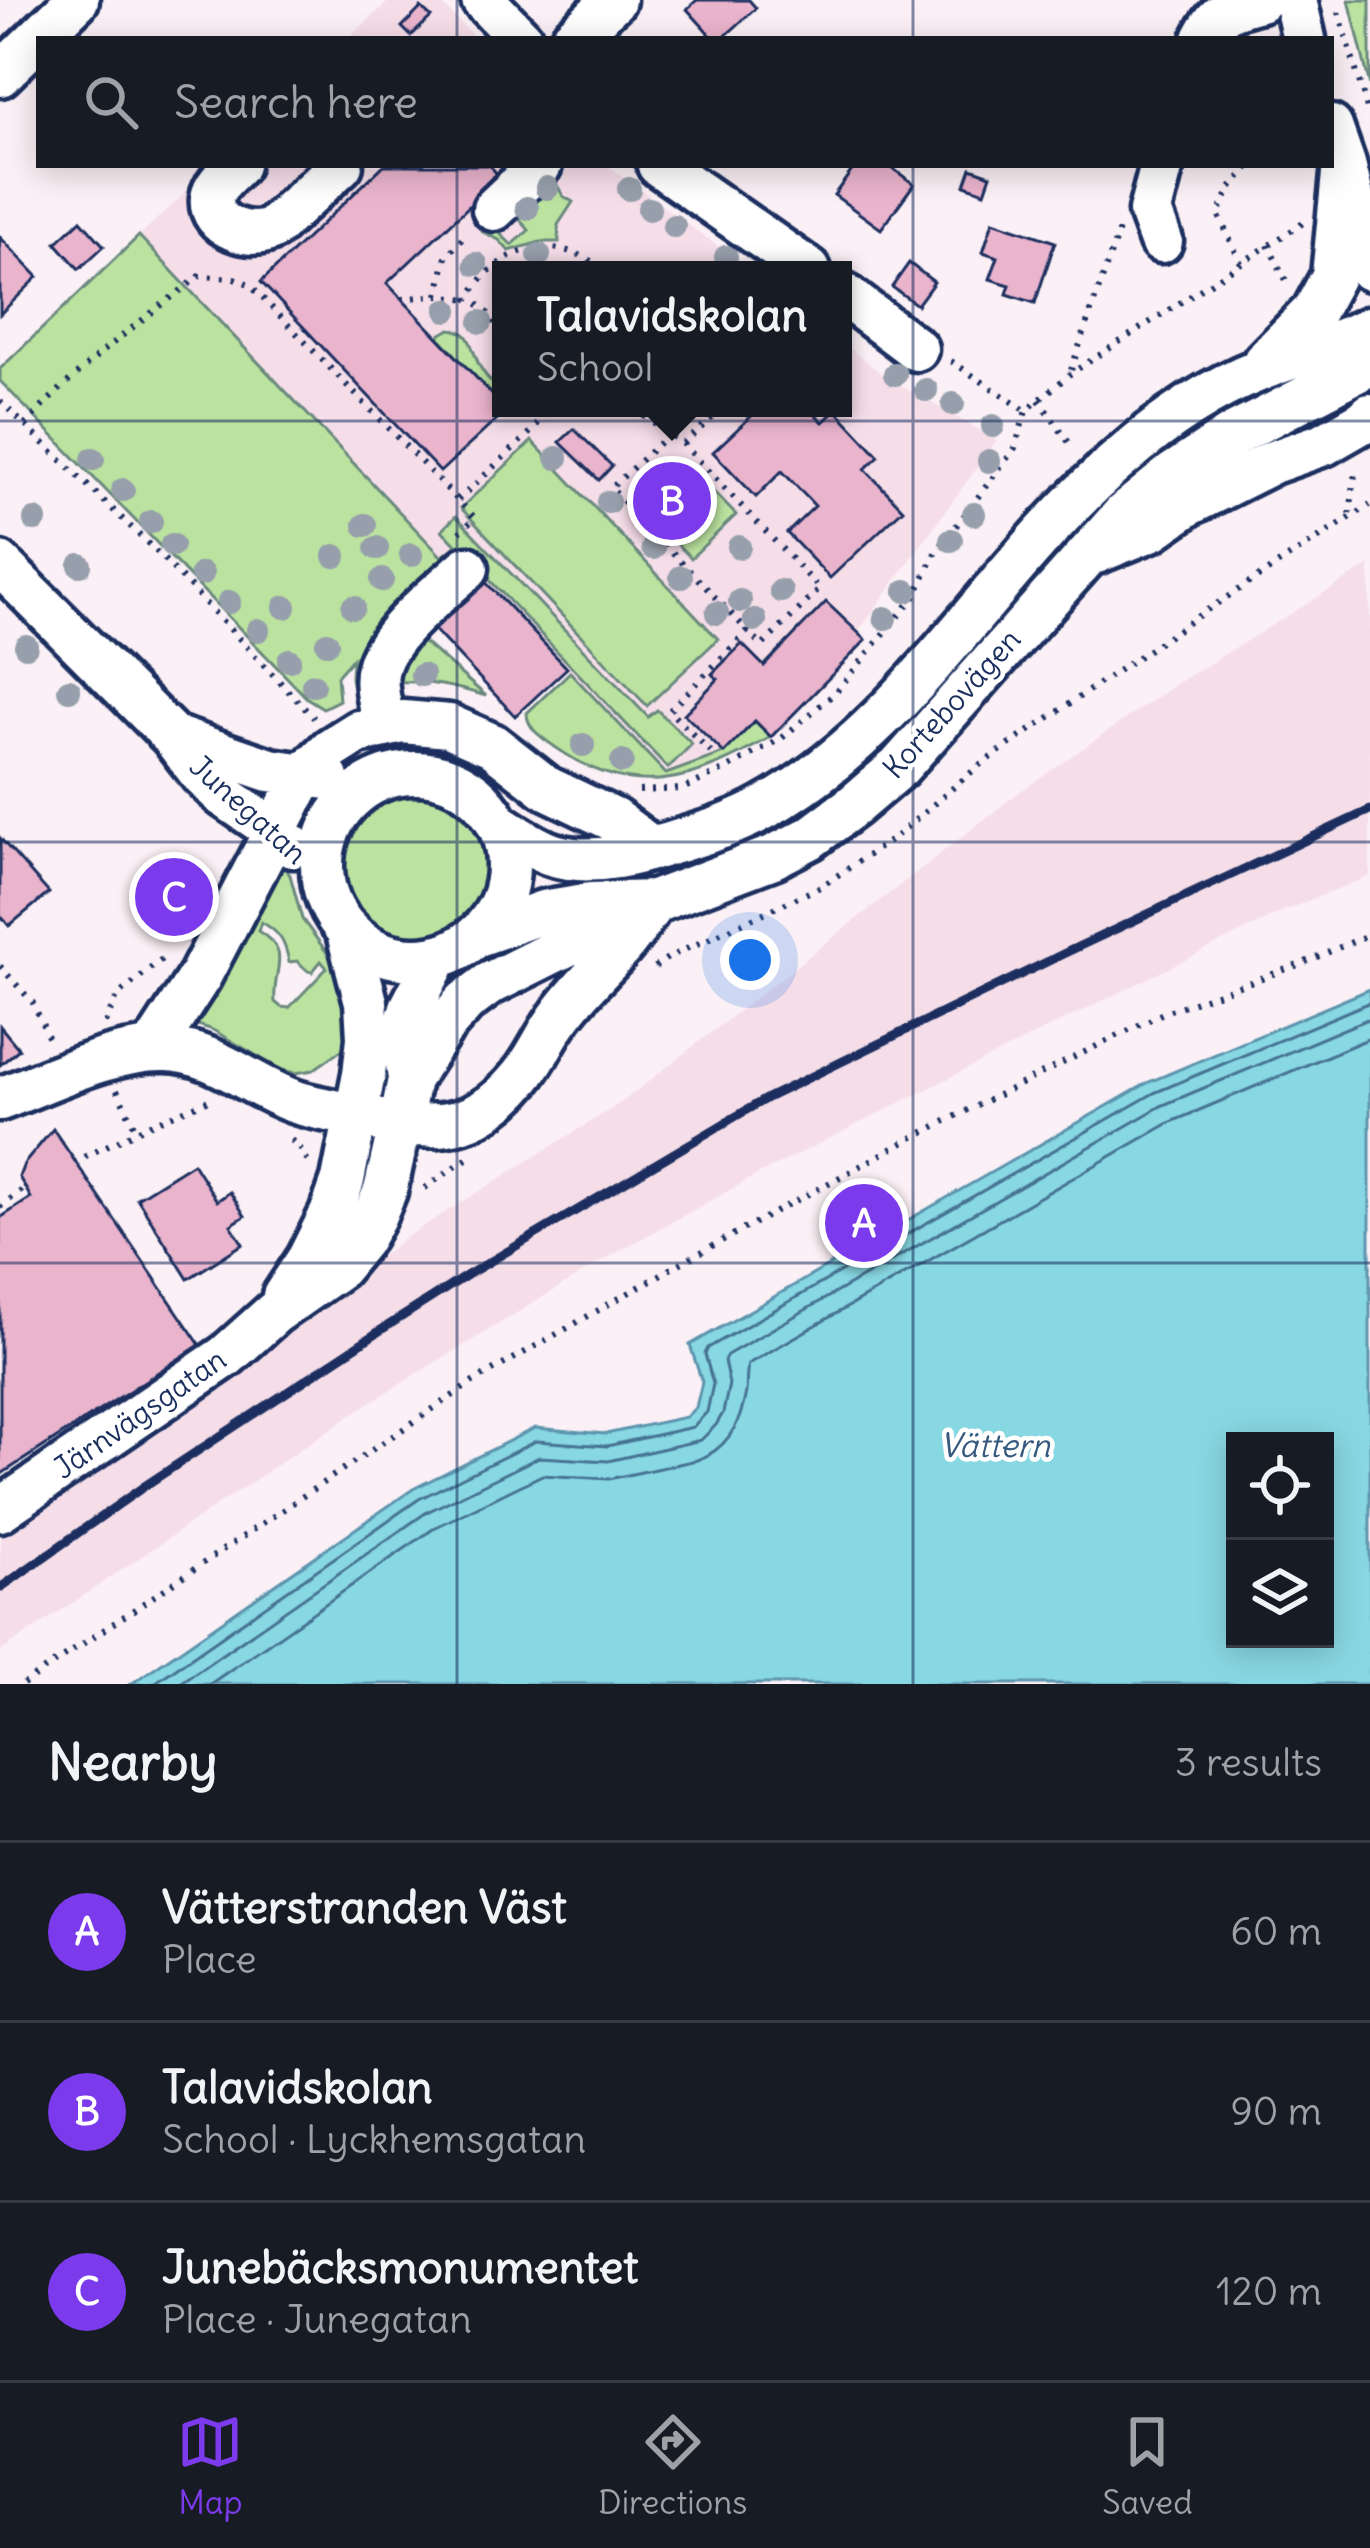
<!DOCTYPE html>
<meta charset="utf-8">
<style>
body{margin:0;font-family:Delius,sans-serif;background:#20242c;color:#f1f3f6}
.controls{position:absolute;right:36px;bottom:36px;display:grid;overflow:hidden;border-radius:0px;box-shadow:0 6px 30px #0003}
.controls button{width:108px;height:108px;display:grid;place-items:center;padding:0;border:0;border-bottom:3px solid #363941;background:#171b24;color:#f1f3f6;font:60px sans-serif}
.you{position:absolute;left:750px;top:960px;width:42px;height:42px;margin:-30px;border:9px solid #fff;border-radius:50%;background:#1a73e8;box-shadow:0 0 0 18px #1a73e833}
.badge{display:grid;place-items:center;width:78px;height:78px;border-radius:50%;background:#7c3aed;color:#fff;font-size:39px;font-weight:700}
.pin{position:absolute;translate:-50% -50%;border:6px solid #fff;box-shadow:0 3px 12px #0006}
.popup{position:absolute;left:492px;top:261px;width:360px;height:156px;box-sizing:border-box;display:grid;place-content:center;border-radius:0px;background:#171b24;filter:drop-shadow(0 3px 9px #0005);font-size:39px;white-space:nowrap;color:#9ea1a6}
.popup b{font-size:45px;color:#f1f3f6}
.popup::after{content:'';position:absolute;left:50%;top:100%;margin-left:-24px;border:24px solid transparent;border-top-color:#171b24}
.list{margin:0;padding:0;list-style:none}
h2{display:flex;justify-content:space-between;align-items:center;height:156px;margin:0;padding:0 48px;font-size:51px}
h2 small{font-size:39px;font-weight:400;color:#9ea1a6}
.list li{display:grid;grid-template-columns:78px 1fr auto;gap:36px;align-items:center;box-sizing:border-box;height:180px;padding:0 48px;border-top:3px solid #363941}
.list b{display:block;font-size:45px;white-space:nowrap}
.list p{margin:0;font-size:39px;white-space:nowrap;color:#9ea1a6}
.list em{font-size:39px;font-style:normal;color:#9ea1a6}
.icon{flex:none;width:66px;height:66px;fill:none;stroke:currentColor;stroke-width:2;stroke-linecap:round;stroke-linejoin:round}
.map{position:relative;flex:none;width:1370px;height:1684px;overflow:hidden}
.search{position:absolute;background:#171b24;box-shadow:0 6px 30px #0003;left:36px;right:36px;top:36px;height:132px;display:flex;align-items:center;gap:30px;box-sizing:border-box;padding:0 42px;border-radius:0px;color:#9ea1a6;font-size:45px}
.sheet{height:696px;background:#171b24}
nav{display:flex;justify-content:space-around;align-items:center;box-sizing:border-box;height:168px;border-top:3px solid #363941;background:#171b24;font-size:33px;color:#9ea1a6}
nav a{display:grid;justify-items:center;gap:6px}
nav .on{color:#7c3aed}
.map>svg:first-child{display:block}
.built{fill:#f6dee9}
.green{fill:#bbe39f;stroke:#6b897e;stroke-width:3;fill-rule:evenodd}
.water{fill:#88d8e3;stroke:#5c94ae;stroke-width:3;fill-rule:evenodd}
.lines{fill:none;stroke-linecap:round;stroke-linejoin:round}
.shore{stroke:#477393;stroke-width:3}
.building{fill:#eab4cd;stroke:#1b2f5e;stroke-width:3}
.minor-casing{stroke:#1b2f5e;stroke-width:51}
.path{stroke:#1b2f5e;stroke-width:6;stroke-dasharray:3 9;stroke-linecap:butt}
.minor{stroke:#fff;stroke-width:42}
.rail{stroke:#1b2f5e;stroke-width:9}
.tree{fill:#969fab}
.grid{fill:none;stroke:#1b2f5e;stroke-width:3;stroke-opacity:0.55}
.labels{text-anchor:middle;stroke-width:9;stroke-linejoin:round;paint-order:stroke}
.street-label{font-size:30px;fill:#1b2f5e;stroke:#fff}
.water-label{font-size:33px;font-style:italic;fill:#36597f;stroke:#fff}
</style>
<div class="map">
<svg width="1370" height="1684" viewBox="0 0 1370 1684">
<rect width="100%" height="100%" fill="#fbf0f5"/>
<filter id="ink" filterUnits="userSpaceOnUse"><feTurbulence type="fractalNoise" baseFrequency=".00833" numOctaves="2"/><feDisplacementMap in="SourceGraphic" scale="24" xChannelSelector="R" yChannelSelector="G"/><feConvolveMatrix kernelMatrix="1 2 1 2 8 2 1 2 1" color-interpolation-filters="sRGB"/></filter>
<g filter="url(#ink)">
<path class="built" d="M390,0H438L476,39H348Z
M215,165H607L750,270H501V408H843V343L886,377L997,440L858,632L866,640L771,736L755,721L724,753L667,775L567,669L515,716L427,622L442,557L139,236Z
M1370,565V876L1288,909L1056,1024L759,1174L619,1251L364,1406L0,1652V1538L196,1405L406,1237L622,1102L1018,793L1176,684Z"/>
<path class="green" d="M1349,0H1370V86Z
M554,179L563,196L573,202L558,225L559,242H540L509,251L499,240L483,232L488,227L494,228L512,245L529,230L513,212Z
M139,236L442,557L454,547L465,560L369,688L354,694L351,678L352,659L337,676L339,700L323,708L307,698L0,381V369Z
M450,329C470,331 469,341 476,357C480,371 491,382 501,392V404L438,336Z
M532,441L718,639L647,706L461,508Z
M696,474L736,515L691,558L651,518Z
M456,516L648,717L657,710L692,744L668,768L442,530Z
M412,642L426,644L486,696C457,687 427,680 395,682L388,666Z
M570,672L666,774L724,753L755,721L771,737C694,781 634,803 555,747C543,738 527,729 527,713Z
M342 867a73 73 0 1 1 146 0a73 73 0 1 1-146 0Z
M278,858L290,875L302,919L343,974L351,1035L343,1049L313,1070L296,1073L281,1070L213,1030L183,1020ZM261,922C280,932 285,942 289,962L297,961L308,971L312,972L321,961L327,968L289,1008L281,1007L275,1002C272,968 294,953 258,931Z"/>
<path class="water" d="M1370,989V1684H131L413,1489L535,1428L606,1434L686,1417L696,1407L702,1382L690,1345L1149,1082ZM1235,1441H1325V1639H1235Z"/>
<g class="lines">
<path class="shore" d="M153,1684L419,1499L536,1441L607,1446L693,1427L707,1412L713,1384L705,1354L708,1348L1154,1093L1370,1002
M179,1684L427,1512L539,1457L608,1461L701,1440L716,1425L723,1413L729,1384L724,1361L727,1355L1161,1106L1370,1018
M210,1684L436,1527L542,1475L609,1479L697,1460C728,1449 741,1423 746,1392C747,1382 746,1373 748,1364L1169,1123L1370,1038"/>
</g>
<path class="building" d="M697,0H749L756,8L722,39H714L687,9Z
M421,8L431,17L411,36L402,27Z
M384,165H489L500,177L387,283L501,404V408L507,410L440,472L261,282Z
M856,165H888L914,184L881,229L834,195Z
M971,168L991,175L985,192L965,185Z
M81,220L104,246L79,269L56,243Z
M993,221L1055,242L1035,303L1007,294L1010,285L990,279L998,257L983,252Z
M0,237L38,277L0,314Z
M909,263L934,282L917,305L892,287Z
M760,408H809L823,422L836,410L879,456L865,469L903,509L830,578L787,533L815,506L782,471L756,497L713,452Z
M574,429L612,466L599,480L560,442Z
M476,572L567,668L515,716L425,620Z
M826,602L866,640L771,737L755,721L724,753L684,714L718,679L712,674L742,644L764,666Z
M0,838L49,893L9,926L0,915Z
M0,1026L19,1049L0,1065Z
M53,1129L200,1345L0,1475V1218L31,1198L19,1177L24,1164Z
M193,1163L217,1201L230,1192L245,1216L231,1225L243,1244L188,1279L137,1198Z"/>
<g class="lines">
<defs>
<path id="minor" d="M483,0L521,39
M1295,0L1304,39
M572,39L614,0
M1204,39C1218,10 1230,8 1260,0
M0,75L77,0
M1331,127L1344,164L1370,269
M237,165C228,174 214,185 212,198C208,227 252,241 273,228L341,165
M659,165L809,270
M494,209L540,165
M1161,241L1150,211L1162,165
M843,294L916,349
M1264,362L1314,311L1333,276L1344,164
M1096,552L1153,529L1189,504L1273,462L1324,444L1364,421L1370,415
M0,564L172,736L202,775L224,796L274,830L292,846
M384,725C381,708 373,685 378,668C386,633 441,592 467,568
M173,737L270,770L327,778
M322 866a93 93 0 1 1 186 0a93 93 0 1 1-186 0Z
M498,824C516,835 534,849 554,855C594,867 641,853 679,841C708,832 738,823 764,808C911,727 995,564 1121,458C1161,423 1209,390 1259,370C1296,355 1334,345 1370,328
M478,935L543,912L591,904L654,902L773,857L810,838L853,806L899,767L1124,514L1173,474L1231,436L1370,364
M152,1050L200,976L305,774L331,749L358,732L403,722L449,726L492,745L547,788L614,820L653,849
M409,1079L443,1027L465,1002L489,984L639,909
M0,1099C49,1081 113,1048 166,1050C214,1051 249,1085 293,1101C313,1108 334,1111 355,1115C424,1129 470,1139 521,1077C537,1058 546,1034 561,1015C579,990 602,969 622,946C634,932 644,916 654,902
M284,1296L309,1258L331,1214L343,1180L364,1074L368,1038L366,1002L347,929
M0,1510L226,1356L274,1313L338,1268L361,1240L374,1217L385,1191L400,1125L409,1079L403,1034L411,1008L438,956"/>
</defs>
<use href="#minor" class="minor-casing"/>
<path class="path" d="M1339,12L1369,115
M1268,245L1288,284
M1241,263L1218,214L1231,187L1251,165
M438,295L446,257L466,234
M402,299L438,295L468,299
M501,334C493,318 486,306 468,299C498,245 555,231 604,270
M951,361L1025,410
M1071,370L1119,230
M1039,400L1070,444
M0,401L161,556L314,718
M634,408L683,444L820,589L762,646L611,488L669,434
M25,425C77,368 139,322 200,276L234,278L249,284L475,518L460,532
M683,444L723,408
M458,500L534,429L549,408
M1350,514L1356,468
M711,752L669,711L748,631
M639,791L682,789L728,768L782,738L836,692L915,596L937,551L1015,448L1026,411L1070,374L1303,223
M0,966L33,1003L49,1039
M655,967L669,957L820,887L894,838L981,764L1204,612L1370,505
M105,1023L118,995L168,954
M117,1090L137,1132
M291,1140L300,1148L308,1162
M74,1162L153,1123L209,1100
M425,1188L468,1158
M0,1207L25,1188
M23,1684L473,1382L679,1264L910,1139L1165,1012L1301,964L1370,934"/>
<use href="#minor" class="minor"/>
<path class="rail" d="M0,1588L146,1485L381,1330L469,1274L767,1098L1067,952L1370,810"/>
</g>
<g class="tree">
<circle cx="547" cy="188" r="12"/>
<circle cx="629" cy="189" r="12"/>
<circle cx="527" cy="208" r="12"/>
<circle cx="649" cy="209" r="12"/>
<circle cx="674" cy="226" r="12"/>
<circle cx="539" cy="255" r="12"/>
<circle cx="726" cy="257" r="12"/>
<circle cx="476" cy="264" r="12"/>
<circle cx="447" cy="310" r="12"/>
<circle cx="481" cy="322" r="12"/>
<circle cx="895" cy="374" r="12"/>
<circle cx="926" cy="390" r="12"/>
<circle cx="953" cy="404" r="12"/>
<circle cx="993" cy="426" r="12"/>
<circle cx="557" cy="458" r="12"/>
<circle cx="93" cy="459" r="12"/>
<circle cx="989" cy="461" r="12"/>
<circle cx="685" cy="480" r="12"/>
<circle cx="123" cy="490" r="12"/>
<circle cx="608" cy="502" r="12"/>
<circle cx="974" cy="514" r="12"/>
<circle cx="35" cy="520" r="12"/>
<circle cx="151" cy="522" r="12"/>
<circle cx="365" cy="525" r="12"/>
<circle cx="951" cy="540" r="12"/>
<circle cx="172" cy="545" r="12"/>
<circle cx="739" cy="547" r="12"/>
<circle cx="377" cy="548" r="12"/>
<circle cx="653" cy="548" r="12"/>
<circle cx="411" cy="555" r="12"/>
<circle cx="335" cy="556" r="12"/>
<circle cx="80" cy="565" r="12"/>
<circle cx="202" cy="574" r="12"/>
<circle cx="681" cy="577" r="12"/>
<circle cx="382" cy="580" r="12"/>
<circle cx="781" cy="591" r="12"/>
<circle cx="906" cy="591" r="12"/>
<circle cx="740" cy="601" r="12"/>
<circle cx="229" cy="602" r="12"/>
<circle cx="285" cy="607" r="12"/>
<circle cx="353" cy="607" r="12"/>
<circle cx="717" cy="613" r="12"/>
<circle cx="885" cy="618" r="12"/>
<circle cx="755" cy="620" r="12"/>
<circle cx="258" cy="630" r="12"/>
<circle cx="327" cy="643" r="12"/>
<circle cx="26" cy="646" r="12"/>
<circle cx="289" cy="660" r="12"/>
<circle cx="422" cy="675" r="12"/>
<circle cx="313" cy="685" r="12"/>
<circle cx="69" cy="690" r="12"/>
<circle cx="583" cy="745" r="12"/>
<circle cx="622" cy="762" r="12"/>
</g>
</g>
<path class="grid" d="M457,0V39M913,0V39M457,165V1684M913,165V1684M0,421H1370M0,842H1370M0,1263H1370"/>
<g class="labels">
<g class="street-label">
<text transform="translate(952 704) rotate(-48)" y="10">Kortebovägen</text>
<text transform="translate(248 810) rotate(42)" y="10">Junegatan</text>
<text transform="translate(140 1414) rotate(-35)" y="10">Järnvägsgatan</text>
</g>
<g class="water-label">
<text x="995" y="1457">Vättern</text>
</g>
</g>
</svg>
<div class="controls">
<button><svg class="icon" aria-label="locate" viewBox="0 0 24 24"><circle cx="12" cy="12" r="6"/><path d="M12 2v4M12 18v4M2 12h4M18 12h4"/></svg></button>
<button><svg class="icon" aria-label="layers" viewBox="0 0 24 24"><path d="M12 4l9 5-9 5-9-5zM3 14l9 5 9-5"/></svg></button>
</div>
<div class="you"></div>
<div class="pin badge" style="left:864px;top:1223px">A</div>
<div class="pin badge" style="left:672px;top:501px">B</div>
<div class="popup"><b>Talavidskolan</b>School</div>
<div class="pin badge" style="left:174px;top:897px">C</div>
<div class="search"><svg class="icon" aria-label="search" viewBox="0 0 24 24"><circle cx="10" cy="10" r="6"/><path d="M15 15l6 6"/></svg>Search here</div>
</div>
<section class="sheet">
<h2>Nearby<small>3 results</small></h2>
<ul class="list">
<li><span class="badge">A</span><div><b>Vätterstranden Väst</b><p>Place</p></div><em>60 m</em></li>
<li><span class="badge">B</span><div><b>Talavidskolan</b><p>School · Lyckhemsgatan</p></div><em>90 m</em></li>
<li><span class="badge">C</span><div><b>Junebäcksmonumentet</b><p>Place · Junegatan</p></div><em>120 m</em></li>
</ul>
</section>
<nav>
<a class="on"><svg class="icon" aria-label="map" viewBox="0 0 24 24"><path d="M3 6l6-2 6 2 6-2v14l-6 2-6-2-6 2zM9 4v14M15 6v14"/></svg>Map</a>
<a><svg class="icon" aria-label="directions" viewBox="0 0 24 24"><path d="M12 3l9 9-9 9-9-9zM9 14v-3h6M13 9l2 2-2 2"/></svg>Directions</a>
<a><svg class="icon" aria-label="saved" viewBox="0 0 24 24"><path d="M7 4h10v16l-5-4-5 4z"/></svg>Saved</a>
</nav>
